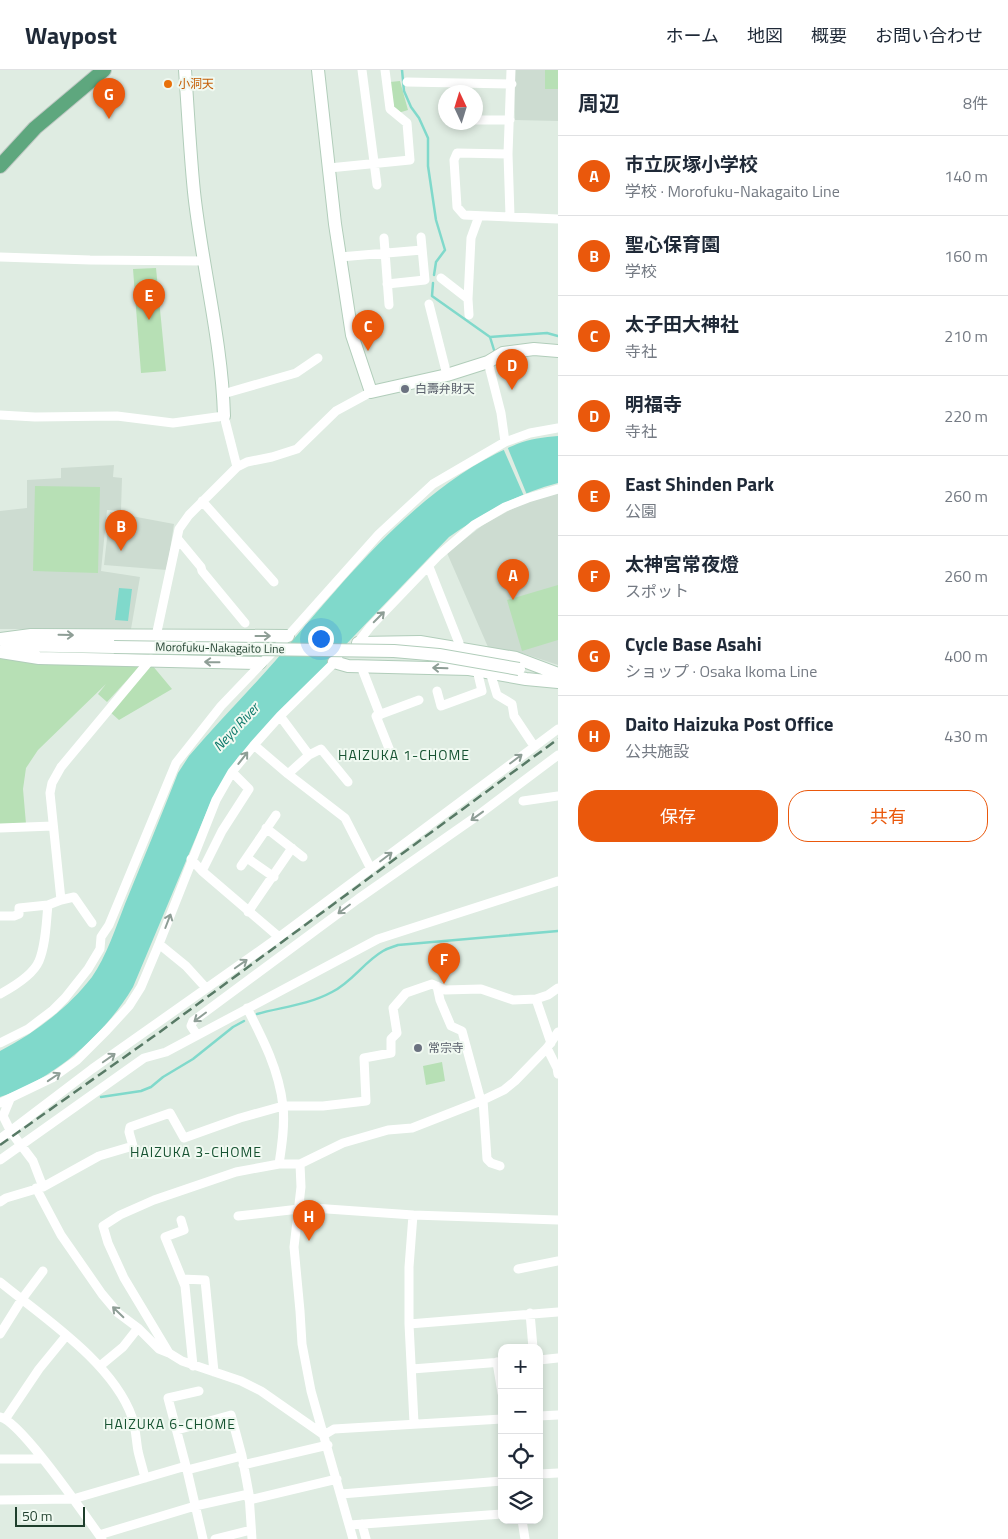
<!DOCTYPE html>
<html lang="ja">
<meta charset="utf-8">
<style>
body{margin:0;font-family:"Titillium Web","Noto Sans JP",sans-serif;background:#f6f6f7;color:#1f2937}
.controls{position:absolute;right:15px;bottom:15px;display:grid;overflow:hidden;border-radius:10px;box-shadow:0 2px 8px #0003}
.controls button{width:45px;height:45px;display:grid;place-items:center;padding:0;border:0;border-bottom:1px solid #e0e1e3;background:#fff;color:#1f2937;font:25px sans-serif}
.compass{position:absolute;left:438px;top:15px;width:45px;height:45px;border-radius:50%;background:#fff;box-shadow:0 2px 8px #0003;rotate:356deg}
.scale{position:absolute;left:15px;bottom:12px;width:70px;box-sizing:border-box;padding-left:5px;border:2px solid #1e3e2c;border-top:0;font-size:14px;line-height:18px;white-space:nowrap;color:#1e3e2c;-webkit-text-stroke:4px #f0f9f1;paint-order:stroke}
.you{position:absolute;left:320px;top:568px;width:18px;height:18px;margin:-12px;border:4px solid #fff;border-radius:50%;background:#1a73e8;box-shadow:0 0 0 8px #1a73e833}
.badge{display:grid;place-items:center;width:32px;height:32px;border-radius:50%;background:#ea580c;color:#fff;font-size:16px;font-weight:700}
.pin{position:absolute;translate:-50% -41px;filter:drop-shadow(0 1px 2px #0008)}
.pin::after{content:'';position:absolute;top:26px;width:18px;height:15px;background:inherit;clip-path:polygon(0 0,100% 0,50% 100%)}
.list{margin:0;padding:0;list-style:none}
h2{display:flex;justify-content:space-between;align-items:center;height:65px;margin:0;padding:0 20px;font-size:21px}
h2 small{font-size:16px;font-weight:400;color:#747a83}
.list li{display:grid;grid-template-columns:32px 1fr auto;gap:15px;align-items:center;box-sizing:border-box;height:80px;padding:0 20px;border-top:1px solid #e0e1e3}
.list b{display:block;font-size:19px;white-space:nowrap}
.list p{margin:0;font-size:16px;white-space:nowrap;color:#747a83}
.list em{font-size:16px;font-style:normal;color:#747a83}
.actions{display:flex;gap:10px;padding:15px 20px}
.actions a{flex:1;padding:11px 0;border:1px solid #ea580c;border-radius:20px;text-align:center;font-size:18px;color:#ea580c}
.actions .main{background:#ea580c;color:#fff}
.icon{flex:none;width:28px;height:28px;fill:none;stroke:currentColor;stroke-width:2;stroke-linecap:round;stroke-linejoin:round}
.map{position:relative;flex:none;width:558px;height:1469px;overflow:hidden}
header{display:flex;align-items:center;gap:30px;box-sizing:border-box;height:70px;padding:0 25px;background:#fff;border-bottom:1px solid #e0e1e3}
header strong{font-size:24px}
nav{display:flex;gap:28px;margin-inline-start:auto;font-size:18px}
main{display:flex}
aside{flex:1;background:#fff}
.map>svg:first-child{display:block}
.built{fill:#cddcd1}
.green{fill:#b7e0b5}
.water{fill:#80d9cb}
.pier{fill:#dfece2}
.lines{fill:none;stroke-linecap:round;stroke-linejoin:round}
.stream{stroke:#80d9cb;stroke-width:2.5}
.secondary-casing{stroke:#b1cdba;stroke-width:14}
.primary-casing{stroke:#c0c9c4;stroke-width:16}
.street{stroke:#fff;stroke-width:9}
.secondary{stroke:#fff;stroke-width:12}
.primary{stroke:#5ea77e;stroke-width:14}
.rail{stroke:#587a66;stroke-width:2.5;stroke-dasharray:10 5;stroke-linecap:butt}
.secondary-bridge-casing{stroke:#b1cdba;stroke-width:14;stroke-linecap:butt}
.secondary-bridge{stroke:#fff;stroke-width:12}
.oneway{stroke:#8e9e96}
.food-dot{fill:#e8710a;stroke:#f0f9f1;stroke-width:2}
.worship-dot{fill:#6b7280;stroke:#f0f9f1;stroke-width:2}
.labels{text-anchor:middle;stroke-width:4;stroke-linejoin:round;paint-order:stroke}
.food-label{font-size:12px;fill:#c56008;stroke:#f0f9f1;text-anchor:start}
.worship-label{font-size:12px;fill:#5b616d;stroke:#f0f9f1;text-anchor:start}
.street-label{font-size:12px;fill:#1e3e2c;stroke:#f0f9f1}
.water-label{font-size:14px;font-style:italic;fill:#117b6d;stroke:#f0f9f1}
.neighbourhood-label{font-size:14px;letter-spacing:1px;fill:#175332;stroke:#f0f9f1}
</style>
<header>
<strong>Waypost</strong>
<nav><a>ホーム</a><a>地図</a><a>概要</a><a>お問い合わせ</a></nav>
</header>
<main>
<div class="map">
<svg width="558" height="1469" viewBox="0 0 558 1469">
<rect width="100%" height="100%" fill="#dfece2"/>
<path class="built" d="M514,0H558V51L515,50Z
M114,395L113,407L122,408L121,441L107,440L101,501L140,507L131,559H0V441L27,438V410L61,408V398Z
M558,423V595L522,583L488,577L447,483L483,455L510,440L529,431Z
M110,442L174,454L167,500L104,495Z"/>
<path class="green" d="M545,0H558V19H545Z
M400,11L408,40L398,43L394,39L390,12Z
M156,198L166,301L141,303L133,199Z
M35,416L100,417L98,503L33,501Z
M558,515V570L522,581L507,530Z
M0,588L38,594L140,596L107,632L98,624L106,614L38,680L26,698L23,719L26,754H0Z
M152,595L172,619L119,650L110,642Z
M442,992L445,1011L426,1015L423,996Z"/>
<path class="water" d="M558,366V413C516,424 484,443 449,467L238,687L212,729L133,917C104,966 54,1009 0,1027V981C35,963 68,938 92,907C106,887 116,857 125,834C143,790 161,746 178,703L189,686C217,653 248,622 276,590C344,511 419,414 517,374C530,369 544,367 558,366Z
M119,518L132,519L128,551L115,550Z"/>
<path class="pier" d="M507,376L527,425L524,426L503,378Z"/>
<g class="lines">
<path class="stream" d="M402,0L404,21L411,37L419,48L428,68V96L436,150L445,180L436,192L434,205
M433,213L432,226L490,267L547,263L558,266
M490,267L494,280
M257,944C282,937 308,935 332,922C352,912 364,892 383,881C388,878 393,877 398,875L558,861
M101,1027L141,1021L151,1017L163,1007L193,989L233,957L244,951"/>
<defs>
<path id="secondary" d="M185,0C188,41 190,82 194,122C202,197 222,271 224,346
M318,0L335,154L352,265L371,322L447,305L488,292L503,283L534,279L558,281
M0,569L31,565L288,566
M358,573L420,572L516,588L558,604
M6,575L114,577
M0,582L39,588L260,593
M334,592L348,596L469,599L526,609L558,612"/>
<path id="primary" d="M0,96L35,58L104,0"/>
</defs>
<use href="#secondary" class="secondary-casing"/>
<use href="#primary" class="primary-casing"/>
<path class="street" d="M362,0L377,115
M407,12L512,14
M476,50H510
M508,84L457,83L454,90L457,137L464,145L558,149
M329,98L410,90L407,53L390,39L385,0
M510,146L508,84L511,0
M384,168L389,235
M0,187L90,190L204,191
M340,187L422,180
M441,208L468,229
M387,214L425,210L421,167
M429,234L447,305
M469,245L468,229L471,168L479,146
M488,292L501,343L505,372
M223,324L296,303L318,288
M0,345L35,347L117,346L173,353L224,346L237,397
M202,431L274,512
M177,468L201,497L202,501L245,553
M429,497L459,573L460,579
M155,571L179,459L189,445L237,397L247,392L272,387L297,379L336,341L371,322
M356,575L370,557L439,485L474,455L505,437L528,428L558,419
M361,596L380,645
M490,602L497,625L512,634L514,646L534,676
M437,621L441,636L482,621L477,600
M280,646L309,685
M254,675L288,704L345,748L371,799
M390,681L376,646L419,630
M288,704L309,685L321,679L348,712
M523,731L558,726
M0,758L53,756
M266,758L303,787
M247,788L274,807
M191,789L202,801L279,867
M241,796L276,745
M202,801L222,761L249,719L232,702
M61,830L50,723L52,713L61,697L151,589
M248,842L292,778
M0,846H14L19,844V838L48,835L61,830L74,827L92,853
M159,874L186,896L206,918
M437,916L440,930L451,956L462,961L481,1031
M0,924C13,917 33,905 39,891C46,874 46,853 48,835
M536,929L551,973
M247,938C263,969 279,1000 283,1036C285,1055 282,1075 279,1094
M197,965L191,956L193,951L358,829L477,746L558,685
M0,973L28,959L53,940L65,928L88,899L100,879L101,867L109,855L176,693L221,636L288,566L379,464L433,414L505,372L530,363L558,358
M547,978L557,998L558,1004
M10,1029L3,1046L11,1062L33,1091L43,1117
M483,1030L487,1089L491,1093L500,1096
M0,1033L52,1008L77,990L107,960L129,936L141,917L159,874L216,730L232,702L254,675L280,646L338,589
M0,1069L92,999L279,867L558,659
M0,1090L144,988L166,982L378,869L558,811
M300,1094L301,1117L294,1177L300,1241L302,1274L311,1321L353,1469
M36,1118L61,1165L102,1224L118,1243L138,1258L159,1279L169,1283
M0,1132L6,1128L43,1117L99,1086L133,1076L129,1062L130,1057L170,1043L184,1068L240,1048L283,1036H323L366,1031L364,988L391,983V969L397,963L393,938L406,923L432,914L445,920L481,919L513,930L536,929L548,925L558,918
M299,1137L413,1145L558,1150
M413,1145L409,1197V1254L414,1353
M238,1146L299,1139
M181,1150L184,1160L165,1167L185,1216L193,1296
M518,1199L558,1191
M182,1209L205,1210L214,1302
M0,1212C44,1248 113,1293 132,1347C136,1359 136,1370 138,1381C140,1390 143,1399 145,1408
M530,1243L533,1278
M409,1254L558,1242
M0,1264L22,1229L43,1201
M539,1290L558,1288
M497,1292L502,1323
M100,1296L123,1277L138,1258
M412,1299L502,1292
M199,1321L168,1328L187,1400L203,1469
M539,1346L558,1345
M0,1347C21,1351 86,1447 102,1469
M6,1348L39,1299L66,1266
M177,1360L231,1345L242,1386
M324,1365L261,1321L241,1311L182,1291L169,1283L124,1208L108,1173L103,1156L120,1145L154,1130L236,1102L279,1094H300L343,1073L388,1060L412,1058L481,1031L504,1020L515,1011L547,978L558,962
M324,1365L334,1359L502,1349
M0,1389H42
M243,1395L328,1375
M187,1400L242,1386L249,1424L252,1469
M539,1404L558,1403
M341,1424L502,1411
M0,1430L73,1429L186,1396
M249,1430L337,1409
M522,1450L525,1469
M362,1454L366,1469
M350,1455L502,1444
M99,1465L195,1436L249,1424
M215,1469L251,1460"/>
<use href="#secondary" class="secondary"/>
<use href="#primary" class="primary"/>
<path class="rail" d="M0,1075L157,964L558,669"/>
<defs>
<path id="secondary-bridge" d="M114,577L394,581L439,585L519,599"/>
</defs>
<use href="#secondary-bridge" class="secondary-bridge-casing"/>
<use href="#secondary-bridge" class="secondary-bridge"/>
</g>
<defs><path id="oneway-shaft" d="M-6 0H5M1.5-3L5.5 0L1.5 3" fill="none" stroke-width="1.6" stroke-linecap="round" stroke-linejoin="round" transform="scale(1.25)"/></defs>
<g class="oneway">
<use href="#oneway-shaft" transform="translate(379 547) rotate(-45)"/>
<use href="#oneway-shaft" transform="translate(66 565) rotate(1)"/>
<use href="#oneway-shaft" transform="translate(263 566)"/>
<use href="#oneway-shaft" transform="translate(212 592) rotate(-179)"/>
<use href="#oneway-shaft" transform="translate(440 598) rotate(-178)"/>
<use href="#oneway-shaft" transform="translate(243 688) rotate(-52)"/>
<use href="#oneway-shaft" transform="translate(516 689) rotate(-37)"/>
<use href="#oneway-shaft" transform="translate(477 746) rotate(144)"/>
<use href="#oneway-shaft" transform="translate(386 787) rotate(-37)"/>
<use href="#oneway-shaft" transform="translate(344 839) rotate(143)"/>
<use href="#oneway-shaft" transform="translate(168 851) rotate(-69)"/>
<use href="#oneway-shaft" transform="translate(241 894) rotate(-35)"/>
<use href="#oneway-shaft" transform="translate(200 947) rotate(143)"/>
<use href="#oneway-shaft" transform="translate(109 988) rotate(-35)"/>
<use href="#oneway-shaft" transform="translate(54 1007) rotate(-34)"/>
<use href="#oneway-shaft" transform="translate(118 1242) rotate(-136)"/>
</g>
<circle class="food-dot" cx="168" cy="14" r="5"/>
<g class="worship-dot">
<circle cx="405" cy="319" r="5"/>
<circle cx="418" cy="978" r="5"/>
</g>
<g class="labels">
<g class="food-label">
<text x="178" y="18">小洞天</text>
</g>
<g class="worship-label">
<text x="415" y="323">白壽弁財天</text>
<text x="428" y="982">常宗寺</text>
</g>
<g class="street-label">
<text transform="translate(220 578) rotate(1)" y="4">Morofuku-Nakagaito Line</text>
</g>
<g class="water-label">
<text transform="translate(236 657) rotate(-47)" y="5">Neya River</text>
</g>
<g class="neighbourhood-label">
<text x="404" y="690">HAIZUKA 1-CHOME</text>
<text x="196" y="1087">HAIZUKA 3-CHOME</text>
<text x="170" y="1359">HAIZUKA 6-CHOME</text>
</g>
</g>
</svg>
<div class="controls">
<button>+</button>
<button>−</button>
<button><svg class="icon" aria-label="locate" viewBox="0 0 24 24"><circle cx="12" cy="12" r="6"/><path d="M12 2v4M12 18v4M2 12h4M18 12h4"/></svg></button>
<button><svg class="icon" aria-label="layers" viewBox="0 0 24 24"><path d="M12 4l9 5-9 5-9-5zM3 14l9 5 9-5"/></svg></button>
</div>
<svg class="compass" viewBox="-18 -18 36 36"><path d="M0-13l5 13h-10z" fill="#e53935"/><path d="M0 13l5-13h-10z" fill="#747a83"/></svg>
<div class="scale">50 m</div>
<div class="you"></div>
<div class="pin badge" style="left:513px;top:530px">A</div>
<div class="pin badge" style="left:121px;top:481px">B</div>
<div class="pin badge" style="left:368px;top:281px">C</div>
<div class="pin badge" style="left:512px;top:320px">D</div>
<div class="pin badge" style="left:149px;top:250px">E</div>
<div class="pin badge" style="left:444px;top:914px">F</div>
<div class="pin badge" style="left:109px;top:49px">G</div>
<div class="pin badge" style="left:309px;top:1171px">H</div>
</div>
<aside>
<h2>周辺<small>8件</small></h2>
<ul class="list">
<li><span class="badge">A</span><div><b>市立灰塚小学校</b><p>学校 · Morofuku-Nakagaito Line</p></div><em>140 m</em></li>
<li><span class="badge">B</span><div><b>聖心保育園</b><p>学校</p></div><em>160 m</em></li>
<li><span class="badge">C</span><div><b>太子田大神社</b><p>寺社</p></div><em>210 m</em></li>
<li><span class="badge">D</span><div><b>明福寺</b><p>寺社</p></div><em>220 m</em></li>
<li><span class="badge">E</span><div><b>East Shinden Park</b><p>公園</p></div><em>260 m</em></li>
<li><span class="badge">F</span><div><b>太神宮常夜燈</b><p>スポット</p></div><em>260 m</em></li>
<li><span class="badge">G</span><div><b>Cycle Base Asahi</b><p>ショップ · Osaka Ikoma Line</p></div><em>400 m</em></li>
<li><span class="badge">H</span><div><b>Daito Haizuka Post Office</b><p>公共施設</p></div><em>430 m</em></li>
</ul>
<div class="actions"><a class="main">保存</a><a>共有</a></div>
</aside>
</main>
